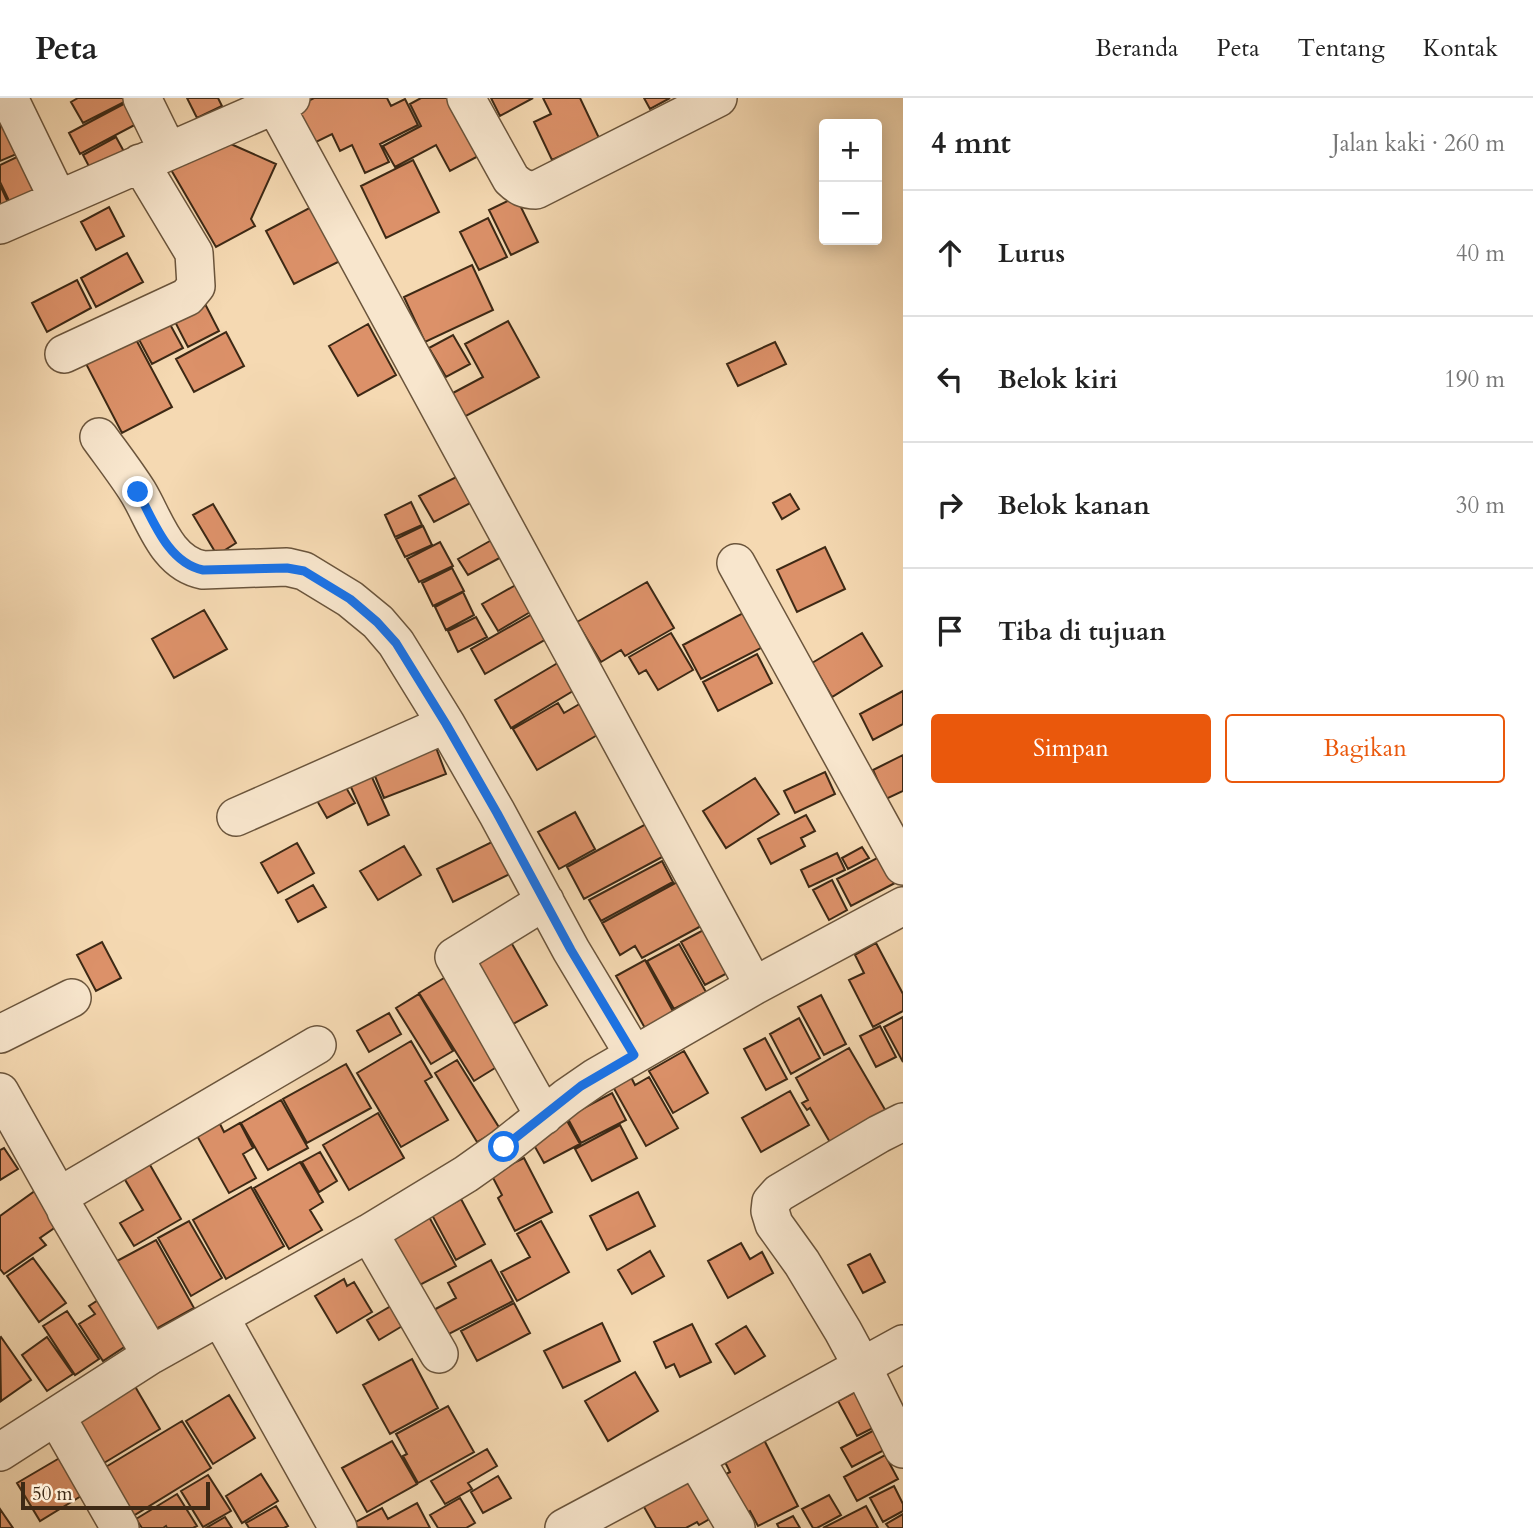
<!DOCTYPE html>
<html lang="id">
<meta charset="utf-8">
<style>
body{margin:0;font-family:Cardo,serif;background:#f2f2f2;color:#222}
.controls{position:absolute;right:21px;top:21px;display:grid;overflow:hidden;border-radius:7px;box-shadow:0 4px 18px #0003}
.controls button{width:63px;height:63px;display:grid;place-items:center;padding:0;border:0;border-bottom:2px solid #e0e0e0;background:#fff;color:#222;font:35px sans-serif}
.scale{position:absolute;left:21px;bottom:18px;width:189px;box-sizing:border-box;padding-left:7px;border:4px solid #3d2915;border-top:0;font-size:19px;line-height:24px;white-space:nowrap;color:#3d2915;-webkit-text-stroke:5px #f8e6cd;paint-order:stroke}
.stop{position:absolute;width:21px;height:21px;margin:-16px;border:5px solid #1a73e8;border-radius:50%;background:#fff}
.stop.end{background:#1a73e8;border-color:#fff;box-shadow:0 2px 7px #0008}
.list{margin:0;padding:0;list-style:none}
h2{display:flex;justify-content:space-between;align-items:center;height:91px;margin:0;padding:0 28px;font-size:30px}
h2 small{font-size:23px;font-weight:400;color:#767676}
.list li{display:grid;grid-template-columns:46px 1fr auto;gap:21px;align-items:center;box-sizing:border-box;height:126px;padding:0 28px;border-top:2px solid #e0e0e0}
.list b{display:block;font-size:26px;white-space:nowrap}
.list em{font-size:23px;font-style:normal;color:#767676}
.actions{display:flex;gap:14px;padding:21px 28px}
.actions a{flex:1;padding:16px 0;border:2px solid #ea580c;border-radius:7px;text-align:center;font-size:24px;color:#ea580c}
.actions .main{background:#ea580c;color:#fff}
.icon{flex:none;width:38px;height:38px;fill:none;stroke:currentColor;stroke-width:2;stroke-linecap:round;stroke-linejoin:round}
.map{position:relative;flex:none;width:903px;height:1430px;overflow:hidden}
header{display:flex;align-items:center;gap:42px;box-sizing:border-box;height:98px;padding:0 35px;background:#fff;border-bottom:2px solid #e0e0e0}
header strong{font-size:33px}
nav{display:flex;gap:38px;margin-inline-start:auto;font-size:24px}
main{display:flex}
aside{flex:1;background:#fff}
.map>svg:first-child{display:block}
.building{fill:#dc9169;stroke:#3d2915;stroke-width:2}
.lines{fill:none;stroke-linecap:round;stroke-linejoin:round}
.minor-casing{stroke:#6b553c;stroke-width:40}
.minor{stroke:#f8e6cd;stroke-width:37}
.route{stroke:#1a73e8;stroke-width:9}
</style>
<header>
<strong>Peta</strong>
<nav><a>Beranda</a><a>Peta</a><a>Tentang</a><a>Kontak</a></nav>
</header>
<main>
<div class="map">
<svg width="903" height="1430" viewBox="0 0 903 1430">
<rect width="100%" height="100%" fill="#f5d9b2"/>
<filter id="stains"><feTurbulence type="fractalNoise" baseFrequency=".00286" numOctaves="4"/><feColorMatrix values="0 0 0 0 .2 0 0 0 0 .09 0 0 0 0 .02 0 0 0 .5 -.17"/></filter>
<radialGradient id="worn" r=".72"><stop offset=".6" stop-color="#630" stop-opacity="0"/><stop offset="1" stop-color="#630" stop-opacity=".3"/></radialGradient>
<path class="building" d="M78,0H132L83,25L71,4Z
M187,0H218L222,8L197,20Z
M314,0H387L391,8L405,1L418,27L380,46L389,64L365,75L352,47L340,53L332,36L314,45L296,9Z
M421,0H457L486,54L450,73L436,47L395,69L383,48L421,28L410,6Z
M491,0H533L500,18Z
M543,0H580L599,40L552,62L534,24L551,16Z
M644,0H670L650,11Z
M133,1L144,22L80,56L69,35Z
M0,13L19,55L0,63Z
M116,39L127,59L93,76L83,57Z
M215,39L276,66L251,121L255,128L216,149L170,70Z
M21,57L39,96L12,109L0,84V67Z
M413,62L439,114L386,140L361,88Z
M0,87L11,111L0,116Z
M516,99L538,144L511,157L489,112Z
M315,107L344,161L294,186L266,133Z
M109,109L124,138L96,152L81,124Z
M488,120L507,159L479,172L460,134Z
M127,155L143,184L96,209L81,180Z
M472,167L493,212L425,244L404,199Z
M77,182L91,210L47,234L32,205Z
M202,200L219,233L188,249L171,216Z
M166,219L183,250L152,266L135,234Z
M508,223L539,279L464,319L451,296L483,279L465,246Z
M368,226L396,277L358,298L329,248Z
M132,234L172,309L122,335L83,260Z
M226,234L244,268L194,294L176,261Z
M453,237L470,266L446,279L429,250Z
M775,244L786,266L738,288L727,266Z
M464,375L478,401L434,424L419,398Z
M790,396L799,411L782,421L773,405Z
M411,404L422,427L395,439L385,417Z
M213,406L236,445L217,457L193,417Z
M423,428L432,447L405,459L396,441Z
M497,439L507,456L468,477L458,461Z
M440,444L453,468L419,484L407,461Z
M825,449L845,491L797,514L777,472Z
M452,470L464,493L433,508L422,485Z
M521,484L537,510L498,533L482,506Z
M647,484L674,530L625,558L621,552L601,564L577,524Z
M463,494L474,517L446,532L435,509Z
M541,511L555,536L485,576L471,551Z
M204,512L227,551L174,580L152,541Z
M745,514L763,549L701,581L683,547Z
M476,519L487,539L458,554L448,533Z
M671,535L693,572L658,592L646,572L639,576L629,559Z
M862,535L882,568L832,599L812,565Z
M757,556L772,585L718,613L703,584Z
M561,563L578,590L511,630L495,602Z
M903,593V626L873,642L860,616Z
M588,601L606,632L537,672L513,631L558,605L564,615Z
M435,647L446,676L384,700L372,671Z
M903,657V693L886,701L873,672Z
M825,674L835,696L795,715L784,693Z
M371,677L389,717L368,727L350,687Z
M755,680L779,716L726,750L703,713Z
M344,686L355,705L327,720L316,701Z
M575,714L595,751L559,771L538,734Z
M806,717L815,733L801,740L805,748L771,766L758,741Z
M646,726L664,758L584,801L567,769Z
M502,739L518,772L453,804L437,771Z
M297,745L314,775L278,795L261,765Z
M404,748L421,777L378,802L360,773Z
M862,749L869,760L848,771L842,760Z
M837,755L845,772L809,789L801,772Z
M881,758L895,785L851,808L837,781Z
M662,763L673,784L601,823L589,802Z
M832,782L847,812L829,822L813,792Z
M679,783L703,827L642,860L635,848L620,857L602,825Z
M313,787L326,809L298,824L286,802Z
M709,829L733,872L705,887L681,844Z
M508,839L547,907L506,930L467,862Z
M102,844L121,880L96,893L77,857Z
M876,845L903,896V913L873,929L849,882L864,875L855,857Z
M679,846L706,894L674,911L647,863Z
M645,862L675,917L646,932L616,878Z
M454,874L508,962L474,983L419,895Z
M419,896L453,953L431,966L396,910Z
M821,897L846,946L824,957L798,909Z
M389,915L401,936L369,954L357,933Z
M903,919V964L884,929Z
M799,920L820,960L791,976L770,936Z
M880,928L896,959L876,969L860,938Z
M765,940L787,981L766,992L744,951Z
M411,943L432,979L425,983L448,1022L401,1049L357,975Z
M849,950L887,1015L831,1046L810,1010L807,1012L802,1005L808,1002L796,980Z
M684,953L708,995L673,1015L649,973Z
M457,962L500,1031L477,1044L435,975Z
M346,966L371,1010L307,1045L283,1001Z
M630,977L635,987L649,979L678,1030L646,1048L612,987Z
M790,993L809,1027L761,1054L742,1020Z
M612,995L626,1022L581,1045L567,1019Z
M281,1002L308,1050L268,1072L241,1025Z
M378,1015L404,1060L349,1092L323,1047Z
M566,1021L580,1046L544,1065L530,1040Z
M219,1024L224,1034L240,1025L253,1050L243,1056L256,1080L229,1095L196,1036Z
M620,1027L637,1060L592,1083L575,1051Z
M4,1050L18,1071L0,1082V1052Z
M320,1054L337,1083L319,1094L302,1064Z
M146,1060L181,1121L134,1148L120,1125L143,1112L121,1075Z
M524,1060L552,1114L515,1133L498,1100L502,1097L491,1076Z
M300,1064L323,1104L310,1112L322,1132L289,1151L254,1090Z
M251,1089L284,1148L226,1181L193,1122Z
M39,1090L63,1124L40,1140L46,1147L4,1176L0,1171V1118Z
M638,1094L655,1128L607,1152L590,1118Z
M461,1101L485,1146L456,1162L432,1117Z
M428,1117L456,1168L414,1190L386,1140Z
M189,1123L222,1180L191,1198L158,1140Z
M541,1123L569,1174L517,1203L501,1174L530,1159L517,1136Z
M156,1142L194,1210L156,1231L117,1163Z
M741,1145L750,1161L762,1154L773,1175L728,1200L708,1163Z
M650,1153L664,1178L632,1196L618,1172Z
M870,1156L885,1184L863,1195L848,1167Z
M33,1160L66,1205L39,1224L7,1178Z
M491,1162L513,1203L443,1239L430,1214L456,1200L448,1185Z
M344,1181L347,1188L354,1184L372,1214L337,1235L315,1198Z
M109,1195L138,1240L103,1263L79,1226L95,1216L89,1208Z
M398,1204L409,1224L379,1242L367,1222Z
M514,1205L530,1235L477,1263L461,1233Z
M67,1213L99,1261L75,1277L43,1228Z
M602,1225L620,1263L563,1290L544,1253Z
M692,1226L711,1264L680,1279L674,1266L666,1270L654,1244Z
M746,1228L765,1258L735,1276L716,1246Z
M1,1239L31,1282L1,1303L0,1240Z
M47,1239L73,1276L47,1293L22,1257Z
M412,1261L438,1310L390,1336L363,1287Z
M635,1274L658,1313L608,1343L585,1303Z
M133,1285L160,1331L104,1365L76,1320Z
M868,1287L887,1323L857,1338L838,1303Z
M229,1297L255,1340L213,1366L186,1323Z
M448,1308L474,1354L418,1385L403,1358L407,1356L396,1336Z
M182,1323L211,1370L133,1418L104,1370Z
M878,1330L888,1350L852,1369L841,1350Z
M761,1336L798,1408L758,1428L750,1413L741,1418L720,1379L730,1374L721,1356Z
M392,1343L417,1386L367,1414L342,1370Z
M487,1351L497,1368L468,1385L472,1391L445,1406L431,1383Z
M885,1357L898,1381L857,1403L844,1379Z
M63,1358L86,1395L40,1423L17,1385Z
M696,1371L720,1415L699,1427L697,1424L686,1430H656L640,1402Z
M261,1376L278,1403L242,1425L226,1398Z
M208,1377L231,1413L203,1429L181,1393Z
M498,1378L511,1400L483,1415L471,1394Z
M894,1388L903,1406V1413L883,1424L870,1400Z
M177,1396L197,1428L193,1430H167L166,1428L163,1430H142L136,1421Z
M829,1397L841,1417L817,1430H813L802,1411Z
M460,1400L475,1425L466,1430H438L430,1417Z
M417,1405L430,1430L346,1429L382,1410L388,1421Z
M276,1408L288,1428L284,1430H249L246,1425Z
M866,1408L878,1430H823Z
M0,1411L13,1430H0Z
M903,1416V1430H889L886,1426Z
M793,1418L800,1430H779L777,1426Z
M225,1419L232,1430H206Z"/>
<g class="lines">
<defs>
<path id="minor" d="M9,0L58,101
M142,0L168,53
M271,0L754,888
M466,0L511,81C519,89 525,92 536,92L718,0
M0,127L291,0
M64,256L187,199L196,188L194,155L140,65
M99,339C112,357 126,375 138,394C155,422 166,465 203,472L287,469L304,473L350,501L378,524L396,545L446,626L497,715L571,852L634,957
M736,465L903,768
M236,719L446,626
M0,936L72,900
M0,994L64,1108
M544,1018L454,859L545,803
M903,1024L879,1036L779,1095L771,1104L770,1113L774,1126L802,1165L843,1233L863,1270L903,1351
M369,1135L439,1256
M220,1219L338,1430
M151,1257L66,1113C63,1105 62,1100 68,1093L317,947
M56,1318L120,1430
M0,1354L151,1257L369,1135L466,1076L504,1049L567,999L596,979L754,888L903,808
M695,1360L736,1430
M564,1430L695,1360L903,1246"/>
</defs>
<use href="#minor" class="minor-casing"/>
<use href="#minor" class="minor"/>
</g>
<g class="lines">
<path class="route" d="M138,394C153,422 168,465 203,472L287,470L304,473L350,501L377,524L396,545L446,626L497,715L571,852L634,957L581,988L504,1049"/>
</g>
<rect width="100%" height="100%" filter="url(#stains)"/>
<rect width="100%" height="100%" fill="url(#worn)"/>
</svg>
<div class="controls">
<button>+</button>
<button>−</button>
</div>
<div class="scale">50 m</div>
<div class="stop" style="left:504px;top:1049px"></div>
<div class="stop end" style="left:138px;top:394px"></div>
</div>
<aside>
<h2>4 mnt<small>Jalan kaki · 260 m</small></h2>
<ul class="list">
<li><svg class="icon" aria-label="ahead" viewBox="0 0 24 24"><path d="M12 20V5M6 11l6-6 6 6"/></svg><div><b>Lurus</b></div><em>40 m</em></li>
<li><svg class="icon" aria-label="left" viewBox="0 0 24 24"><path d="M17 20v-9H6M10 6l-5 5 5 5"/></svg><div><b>Belok kiri</b></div><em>190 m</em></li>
<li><svg class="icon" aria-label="right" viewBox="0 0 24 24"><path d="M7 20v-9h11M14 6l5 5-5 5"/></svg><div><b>Belok kanan</b></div><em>30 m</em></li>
<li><svg class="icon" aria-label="arrive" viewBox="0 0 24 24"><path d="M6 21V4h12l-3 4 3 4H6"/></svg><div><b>Tiba di tujuan</b></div></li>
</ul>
<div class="actions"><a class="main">Simpan</a><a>Bagikan</a></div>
</aside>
</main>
